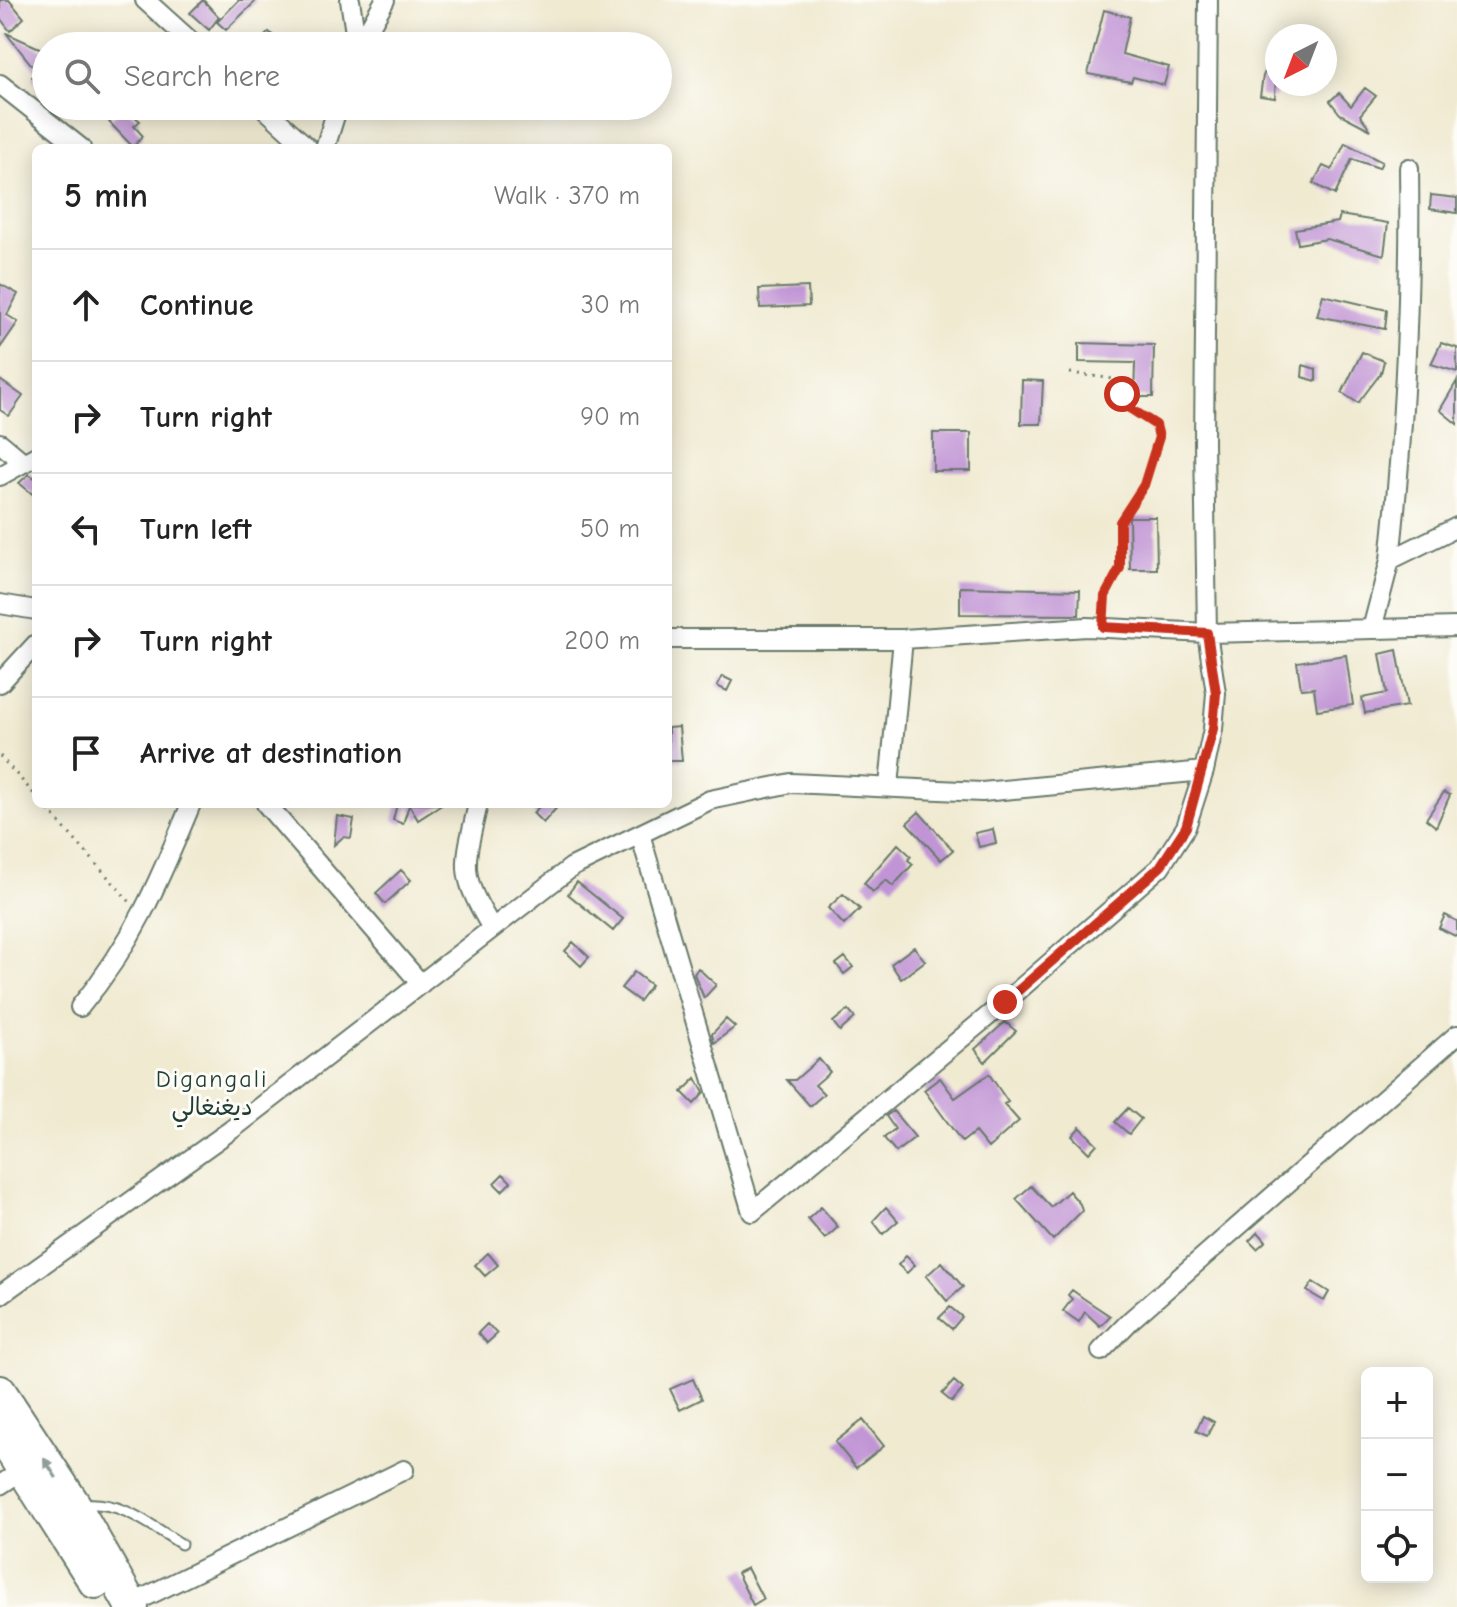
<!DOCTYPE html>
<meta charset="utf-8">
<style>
body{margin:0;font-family:"Comic Neue","Playpen Sans Arabic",sans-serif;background:#f2f2f2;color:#222}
.controls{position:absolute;right:24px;bottom:24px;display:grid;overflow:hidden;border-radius:12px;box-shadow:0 4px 20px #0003}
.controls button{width:72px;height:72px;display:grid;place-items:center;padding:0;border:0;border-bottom:2px solid #e0e0e0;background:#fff;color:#222;font:40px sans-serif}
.compass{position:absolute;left:1265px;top:24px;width:72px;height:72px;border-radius:50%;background:#fff;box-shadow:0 4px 20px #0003;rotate:222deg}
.stop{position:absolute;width:24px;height:24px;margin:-18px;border:6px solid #c8321e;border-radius:50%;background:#fff}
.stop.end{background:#c8321e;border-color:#fff;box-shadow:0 2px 8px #0008}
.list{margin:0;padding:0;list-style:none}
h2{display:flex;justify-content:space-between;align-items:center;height:104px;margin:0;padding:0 32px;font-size:34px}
h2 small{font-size:26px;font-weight:400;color:#767676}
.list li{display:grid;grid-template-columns:52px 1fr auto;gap:24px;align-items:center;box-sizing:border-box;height:112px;padding:0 32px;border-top:2px solid #e0e0e0}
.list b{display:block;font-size:30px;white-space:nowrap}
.list em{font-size:26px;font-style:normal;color:#767676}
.icon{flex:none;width:44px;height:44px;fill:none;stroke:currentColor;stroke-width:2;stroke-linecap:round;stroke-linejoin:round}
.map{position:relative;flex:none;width:1457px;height:1607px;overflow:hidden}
.search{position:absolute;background:#fff;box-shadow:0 4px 20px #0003;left:32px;top:32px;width:640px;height:88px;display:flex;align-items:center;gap:20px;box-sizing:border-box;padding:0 28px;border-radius:44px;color:#767676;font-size:30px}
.panel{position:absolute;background:#fff;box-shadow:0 4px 20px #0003;left:32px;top:144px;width:640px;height:664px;border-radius:12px}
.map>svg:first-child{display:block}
.building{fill:#c195d5}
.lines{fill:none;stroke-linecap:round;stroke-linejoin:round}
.lane-casing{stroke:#687a6b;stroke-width:13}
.street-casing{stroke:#687a6b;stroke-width:22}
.highway-casing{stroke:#687a6b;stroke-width:36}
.path{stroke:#687a6b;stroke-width:3;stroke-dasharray:2 6;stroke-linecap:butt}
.lane{stroke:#fff;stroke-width:9}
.street{stroke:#fff;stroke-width:18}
.highway{stroke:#fff;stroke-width:32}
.oneway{fill:#8f9e9a}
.route{stroke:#c8321e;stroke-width:10}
.labels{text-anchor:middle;stroke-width:6;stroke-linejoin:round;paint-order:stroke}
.neighbourhood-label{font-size:24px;letter-spacing:2px;fill:#1f3d34;stroke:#fdfcf7}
</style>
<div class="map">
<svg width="1457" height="1607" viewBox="0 0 1457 1607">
<rect width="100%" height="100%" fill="#fdfcf7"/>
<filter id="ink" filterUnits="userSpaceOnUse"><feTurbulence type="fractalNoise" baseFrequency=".0125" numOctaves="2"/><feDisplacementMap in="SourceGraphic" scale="16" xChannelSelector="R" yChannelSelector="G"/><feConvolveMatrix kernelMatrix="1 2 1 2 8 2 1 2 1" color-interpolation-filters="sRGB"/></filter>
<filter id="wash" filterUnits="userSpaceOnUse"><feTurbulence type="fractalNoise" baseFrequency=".006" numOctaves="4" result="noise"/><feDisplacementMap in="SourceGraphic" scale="32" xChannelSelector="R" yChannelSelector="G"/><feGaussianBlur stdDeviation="1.8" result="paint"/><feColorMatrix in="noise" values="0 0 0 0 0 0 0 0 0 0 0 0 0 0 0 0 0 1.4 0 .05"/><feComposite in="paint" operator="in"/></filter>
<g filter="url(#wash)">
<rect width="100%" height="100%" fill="#f0ead1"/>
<g id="blocks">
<path class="building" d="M0,0H9L24,18L10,31L0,18Z
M203,0L219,17L209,30L190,13Z
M239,0H257L226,30L217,22Z
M1104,10L1130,17L1122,54L1169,67L1164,85L1133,77L1131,82L1088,74Z
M269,32L284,46H255Z
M6,33L46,51V95L32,77L38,73Z
M1277,47L1275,98L1260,96L1263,76Z
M1365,88L1376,96L1360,115L1371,130L1340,114L1330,101L1339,93L1351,106Z
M122,106L140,121L134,126L143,136L133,147L109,122Z
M1345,143L1382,162L1379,168L1352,159L1335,195L1313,183L1323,166L1332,170Z
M1431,195L1457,198V213L1430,209Z
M1340,215L1388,223L1384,255L1327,239L1298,244L1295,229L1338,222Z
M0,284L18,294L7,315L18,322L0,348Z
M808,287L809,306L760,308L759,289Z
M1323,295L1387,310L1385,329L1317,316Z
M1079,343L1154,345L1153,397H1134L1135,363L1079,362Z
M1441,343L1457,348V372L1431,364Z
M1362,352L1384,361L1381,373L1358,403L1342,393Z
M1303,365L1316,369V381L1302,377Z
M0,380L23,396L9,416L0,410Z
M1022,380L1043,381L1041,424H1021Z
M1457,381V424L1440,410Z
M933,433H971V471H933Z
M29,474L36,479V497L19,483Z
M1129,517H1156L1157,569H1130Z
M960,587L1080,590L1079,615L960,614Z
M1397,650L1407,706L1365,713L1362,698L1387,693L1380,654Z
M1346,655L1353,705L1317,710L1314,688L1301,689L1297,662Z
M722,676L732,681L727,691L717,686Z
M679,727L682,761H668V728Z
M1444,792L1450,795L1436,827L1426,819Z
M397,804H443L418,820L409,805L403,824L393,820Z
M542,804H560L543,823L533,813Z
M919,812L953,850L941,860L907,823Z
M337,816L354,819L351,838L343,837L334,845Z
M993,829L996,843L979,847L975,833Z
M898,844L911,856L908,860L913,864L893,886L886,880L873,892L864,883Z
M401,870L411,880L385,904L376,893Z
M577,882L623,919L613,931L568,894Z
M843,894L860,909L844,925L828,908Z
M1445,915L1457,921V937L1439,928Z
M573,942L589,957L581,966L565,951Z
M914,947L925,961L901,979L891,964Z
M845,957L853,967L844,974L836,964Z
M698,968L716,985L704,998L694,974Z
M634,972L651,985L639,1001L621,988Z
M848,1010L855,1018L840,1031L833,1022Z
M726,1019L735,1027L714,1043L712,1034Z
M1005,1022L1016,1031L985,1062L975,1049Z
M819,1059L830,1072L815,1085L824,1094L810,1106L787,1080H795Z
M989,1074L1008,1102L1004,1104L1019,1121L988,1148L975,1132L962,1142L924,1090L940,1078L955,1098Z
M696,1078L704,1093L694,1104L682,1092Z
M1128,1108L1141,1119L1129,1134L1115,1122Z
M893,1111L915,1137L896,1152L884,1138L895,1129L886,1116Z
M1080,1127L1097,1144L1089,1153L1072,1136Z
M503,1174L511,1182L502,1191L494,1183Z
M1031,1186L1051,1207L1069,1191L1080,1204L1082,1211L1053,1240L1016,1199Z
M821,1207L838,1227L825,1239L808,1219Z
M886,1207L898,1221L883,1234L873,1221Z
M1258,1232L1266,1241L1257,1249L1249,1241Z
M488,1253L498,1265L485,1276L475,1265Z
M906,1256L915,1265L907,1273L898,1265Z
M942,1262L963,1287L947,1301L926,1276Z
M1313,1282L1329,1292L1324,1301L1307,1291Z
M1072,1290L1083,1298L1110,1316L1100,1326L1085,1312L1079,1322L1063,1311L1072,1299L1068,1295Z
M950,1307L962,1317L952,1329L939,1318Z
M487,1324L497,1334L487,1343L478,1333Z
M693,1379L702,1399L680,1410L670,1389Z
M954,1381L963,1389L952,1402L942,1394Z
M1203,1416L1214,1422L1207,1436L1196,1431Z
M863,1420L884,1446L856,1468L835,1442Z
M747,1568L763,1599L753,1605L737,1573Z"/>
</g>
</g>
<g filter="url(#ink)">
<use href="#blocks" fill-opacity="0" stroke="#687a6b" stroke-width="2"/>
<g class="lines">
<defs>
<path id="lane" d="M79,1505C118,1498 149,1524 181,1544"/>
<path id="street" d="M145,0L196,46
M350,0L357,46
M359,46L385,0
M0,84L81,148
M262,106L308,148
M325,148L338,106
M0,443L24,463
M0,476L36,456
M1390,560C1404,429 1411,300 1409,168
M0,604L36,610
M1372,629L1390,560L1457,527
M668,639H903L1087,627L1207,633L1457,627
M0,683L36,644
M889,786L903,639
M266,804L421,984
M478,804C464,866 458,872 492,928
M640,834L752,1212L1005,1002L1160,867L1186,827L1204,771L1213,729L1216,693L1207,633L1204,442L1208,0
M80,1007C134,942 159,881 191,804
M0,1295L231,1130L572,867L710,800L791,783L982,792L1204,771
M1101,1351L1131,1320L1457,1035
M0,1485L23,1470
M131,1604L404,1470"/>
<path id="highway" d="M0,1392L75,1506L132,1607
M0,1433L95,1582"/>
</defs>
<use href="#lane" class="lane-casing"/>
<use href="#street" class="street-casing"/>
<use href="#highway" class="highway-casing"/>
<path class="path" d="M1070,373L1114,379L1128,406L1153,422L1159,433L1144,485L1120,522V568L1105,596L1104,611
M0,756L36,796
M43,804L130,902"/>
<use href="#lane" class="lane"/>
<use href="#street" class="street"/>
<use href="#highway" class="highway"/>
</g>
<defs><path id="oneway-solid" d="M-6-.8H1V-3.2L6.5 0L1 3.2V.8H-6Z" transform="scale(2)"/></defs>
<use class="oneway" href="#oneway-solid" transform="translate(50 1468) rotate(-123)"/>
</g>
<g class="lines" filter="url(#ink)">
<path class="route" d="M1005,1002L1160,867L1186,827L1213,729L1216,693L1207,633L1103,627L1105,596L1120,568V522L1144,485L1159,437L1156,425L1131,409L1122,394"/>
</g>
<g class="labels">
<g class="neighbourhood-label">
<text x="212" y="1087">Digangali<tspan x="212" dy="28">ديغنغالي</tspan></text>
</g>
</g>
</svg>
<div class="controls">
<button>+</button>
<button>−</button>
<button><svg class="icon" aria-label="locate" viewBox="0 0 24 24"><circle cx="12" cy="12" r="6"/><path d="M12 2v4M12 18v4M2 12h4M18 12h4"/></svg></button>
</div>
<svg class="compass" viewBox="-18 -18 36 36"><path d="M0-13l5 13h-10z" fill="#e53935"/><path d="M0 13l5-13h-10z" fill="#767676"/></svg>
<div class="stop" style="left:1122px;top:394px"></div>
<div class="stop end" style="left:1005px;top:1002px"></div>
<div class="search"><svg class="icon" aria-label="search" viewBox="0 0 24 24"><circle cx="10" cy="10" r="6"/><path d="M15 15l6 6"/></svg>Search here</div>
<section class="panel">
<h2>5 min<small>Walk · 370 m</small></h2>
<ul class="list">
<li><svg class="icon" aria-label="ahead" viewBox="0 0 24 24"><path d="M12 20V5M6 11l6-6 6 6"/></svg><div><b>Continue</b></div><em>30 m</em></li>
<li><svg class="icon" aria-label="right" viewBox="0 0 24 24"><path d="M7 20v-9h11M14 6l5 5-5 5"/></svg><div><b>Turn right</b></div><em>90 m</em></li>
<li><svg class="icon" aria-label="left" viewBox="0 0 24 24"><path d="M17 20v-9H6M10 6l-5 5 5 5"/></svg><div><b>Turn left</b></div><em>50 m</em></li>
<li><svg class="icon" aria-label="right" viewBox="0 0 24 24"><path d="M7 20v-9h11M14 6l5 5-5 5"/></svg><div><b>Turn right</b></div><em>200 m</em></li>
<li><svg class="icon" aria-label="arrive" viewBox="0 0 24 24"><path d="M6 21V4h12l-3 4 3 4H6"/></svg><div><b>Arrive at destination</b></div></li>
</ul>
</section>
</div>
